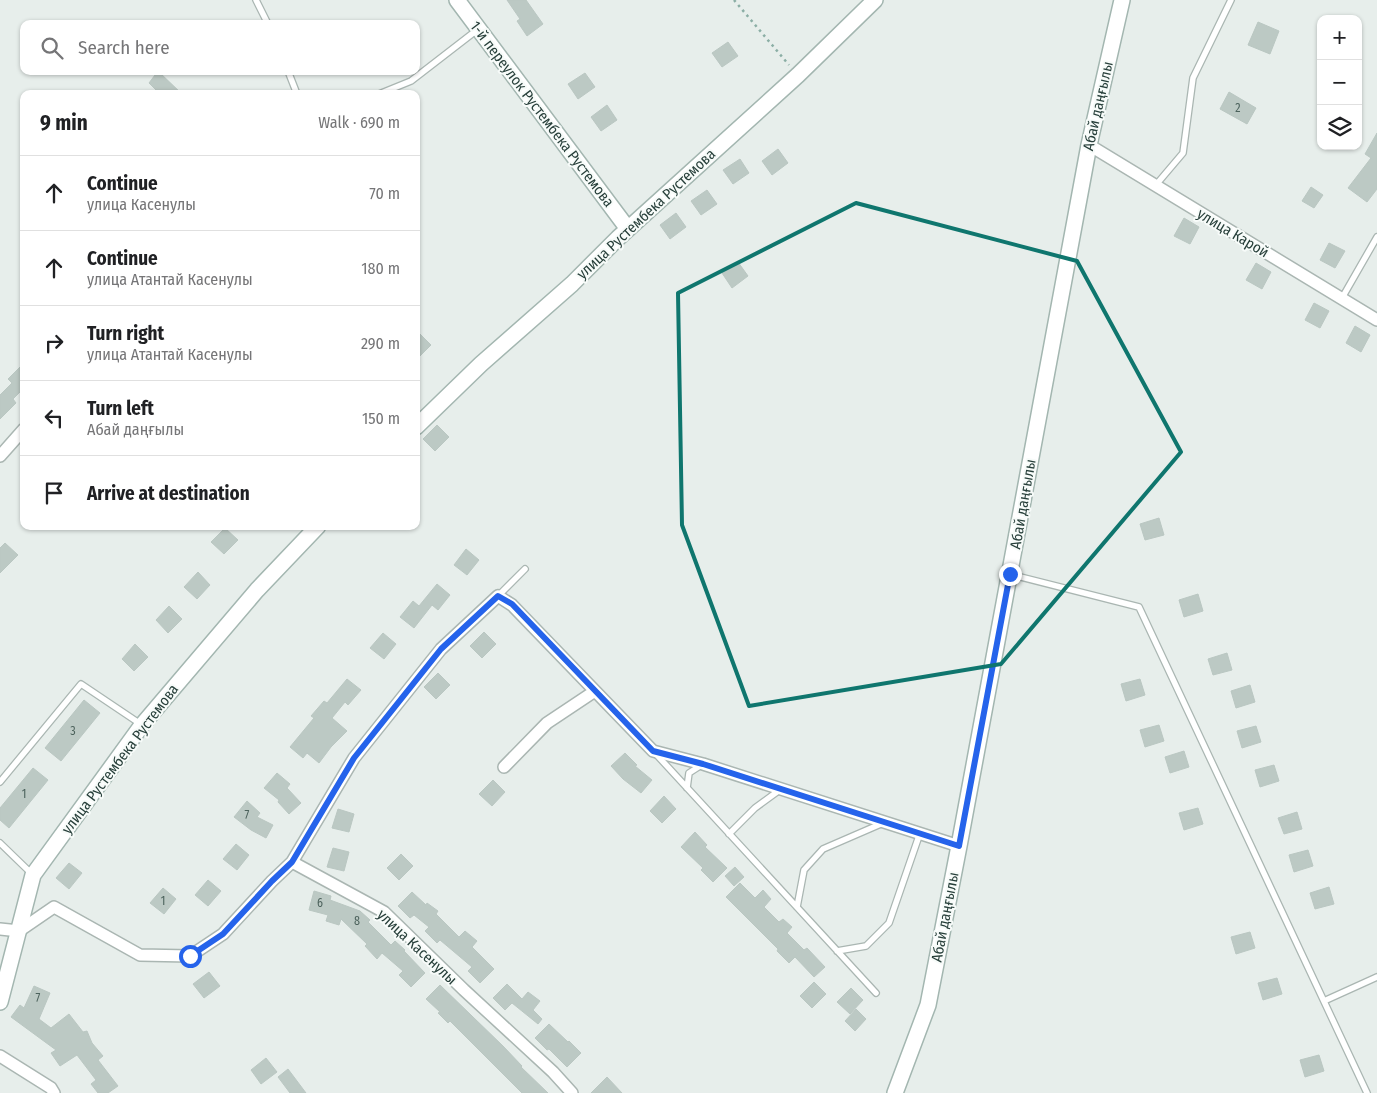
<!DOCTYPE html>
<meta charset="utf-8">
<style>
body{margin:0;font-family:"Fira Sans Condensed",sans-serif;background:#f6f6f6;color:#202124}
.controls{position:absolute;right:15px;top:15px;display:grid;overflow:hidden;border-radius:10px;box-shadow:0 1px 4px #0004}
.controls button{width:45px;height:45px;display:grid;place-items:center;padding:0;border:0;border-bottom:1px solid #e0e0e0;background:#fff;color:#202124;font:25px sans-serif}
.stop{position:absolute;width:15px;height:15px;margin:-11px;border:4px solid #2563eb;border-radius:50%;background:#fff}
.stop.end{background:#2563eb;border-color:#fff;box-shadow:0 1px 5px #0008}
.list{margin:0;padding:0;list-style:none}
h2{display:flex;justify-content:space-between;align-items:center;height:65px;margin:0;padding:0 20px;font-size:21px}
h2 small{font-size:16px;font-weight:400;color:#757577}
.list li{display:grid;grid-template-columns:32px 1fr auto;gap:15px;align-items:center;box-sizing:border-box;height:75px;padding:0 20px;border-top:1px solid #e0e0e0}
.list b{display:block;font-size:19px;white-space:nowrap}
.list p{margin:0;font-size:16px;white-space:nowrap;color:#757577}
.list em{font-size:16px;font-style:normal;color:#757577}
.icon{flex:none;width:28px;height:28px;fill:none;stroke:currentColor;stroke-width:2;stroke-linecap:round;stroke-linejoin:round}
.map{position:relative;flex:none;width:1377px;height:1093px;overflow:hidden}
.search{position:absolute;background:#fff;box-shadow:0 1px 4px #0004;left:20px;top:20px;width:400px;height:55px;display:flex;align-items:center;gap:12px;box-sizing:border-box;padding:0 18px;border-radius:10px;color:#757577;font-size:19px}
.panel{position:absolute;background:#fff;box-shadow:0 1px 4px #0004;left:20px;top:90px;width:400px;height:440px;border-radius:10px}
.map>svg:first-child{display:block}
.building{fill:#bcc9c4;stroke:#bac7c2}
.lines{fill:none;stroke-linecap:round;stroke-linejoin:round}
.lane-casing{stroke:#aab6b2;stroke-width:8}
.street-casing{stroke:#aab6b2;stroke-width:14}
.secondary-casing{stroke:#a3b6b0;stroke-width:18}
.path{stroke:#8baea5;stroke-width:2.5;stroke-dasharray:2.5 4;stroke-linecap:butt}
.lane{stroke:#fff;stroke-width:5.5}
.street{stroke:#fff;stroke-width:11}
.secondary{stroke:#fff;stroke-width:15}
.route{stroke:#2563eb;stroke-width:6}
.marked{fill:none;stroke:#0f766e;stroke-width:4;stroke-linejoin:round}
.labels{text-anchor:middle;stroke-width:4;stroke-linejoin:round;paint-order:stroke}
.number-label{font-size:12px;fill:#4c625c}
.street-label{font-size:15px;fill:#273f3a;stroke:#f7fbf9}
</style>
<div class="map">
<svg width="1377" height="1093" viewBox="0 0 1377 1093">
<rect width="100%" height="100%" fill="#e7eeeb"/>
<path class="building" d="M507,0H526L543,24L527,36L517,21L520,19Z
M1258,22L1279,31L1270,54L1248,45Z
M728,42L738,56L722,67L712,53Z
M158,71L182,94H160L149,83Z
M585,73L595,87L578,99L568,84Z
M1229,92L1256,108L1247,124L1220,109Z
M607,105L617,120L601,131L591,117Z
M1377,133V189L1367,202L1348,188L1371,158L1365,154Z
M778,149L788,163L772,175L762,161Z
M740,159L749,173L733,184L723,170Z
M1311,187L1323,195L1314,208L1302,201Z
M707,190L717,204L701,215L691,201Z
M676,213L686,227L670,239L660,225Z
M1184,218L1199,227L1190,244L1174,236Z
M1329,243L1345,251L1335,268L1320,260Z
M738,262L748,276L732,288L722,273Z
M1256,263L1271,272L1262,289L1246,280Z
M1314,303L1329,311L1320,328L1305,320Z
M1355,326L1370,335L1361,352L1346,343Z
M416,330L431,345L416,360Z
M24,363V388L13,399L16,403L0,419V395L12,383L8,379Z
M437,425L449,437L435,451L423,439Z
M1159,518L1164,535L1145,540L1140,524Z
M225,528L238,540L224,554L211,542Z
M5,543L18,555L0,573V548Z
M466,549L479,560L467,575L454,565Z
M198,572L210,585L197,599L184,587Z
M437,584L450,595L438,610L432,605L414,628L400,617L413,601L419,606Z
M1198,594L1203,611L1184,617L1179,600Z
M169,606L182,619L168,633L156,620Z
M484,632L496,644L482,658L470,646Z
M383,633L396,644L384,659L370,648Z
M135,644L148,657L134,671L122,659Z
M1227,653L1232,670L1213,675L1208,659Z
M438,673L450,685L436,699L424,687Z
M347,679L361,690L348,705L345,702L332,718L347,731L331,747L319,763L307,753L303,758L290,747L314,718L311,716L324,701L327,703Z
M1140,679L1145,695L1126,701L1121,684Z
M1250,685L1255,702L1236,708L1231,691Z
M84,700L100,713L61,761L45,748Z
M1159,725L1164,741L1145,747L1140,730Z
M1256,726L1261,742L1242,748L1237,731Z
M1184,751L1189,767L1170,773L1165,757Z
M625,753L637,765L635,766L652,780L641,793L623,779L611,766Z
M1274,765L1279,781L1260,787L1255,770Z
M33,768L48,780L9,828L0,820V808Z
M277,773L290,784L287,788L301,803L289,814L278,802L279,800L264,788Z
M493,780L505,792L492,806L479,794Z
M664,796L676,809L662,823L650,811Z
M247,801L260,813L257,817L273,825L266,838L251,830L234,817Z
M1198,808L1203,824L1184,830L1179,813Z
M338,809L354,814L349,832L332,828Z
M1297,812L1302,829L1284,834L1278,818Z
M695,832L707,845L705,847L727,868L713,882L701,870L703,868L681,847Z
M236,844L249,855L237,870L223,859Z
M333,848L349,852L344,871L327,867Z
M1308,850L1313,866L1294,872L1289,855Z
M401,854L413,866L399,880L387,868Z
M69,863L82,873L69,889L56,878Z
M735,867L744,877L734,886L725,876Z
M208,880L221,891L208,906L195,895Z
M740,883L755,898L763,890L771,899L764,907L779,922L783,919L792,927L787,933L804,950L807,948L825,967L814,977L795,957L789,963L777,951L778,949L726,897Z
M1329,887L1334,904L1315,909L1310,893Z
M163,888L176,899L164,914L150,903Z
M314,891L331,896L330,900L360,911L370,920L368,922L391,945L395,941L405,950L404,951L425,973L411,987L399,975L403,971L382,953L377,959L365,946L367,944L341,919L339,925L326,921L328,915L309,910Z
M412,892L426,905L427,903L438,911L436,914L459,937L465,931L477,941L472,947L494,969L480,983L468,971L472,967L440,940L437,943L425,931L429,927L414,915L410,918L398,906Z
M1250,932L1255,948L1236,954L1231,937Z
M209,972L220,986L204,998L193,984Z
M1277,978L1282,994L1263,1000L1258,983Z
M814,982L826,994L812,1008L800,996Z
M507,984L522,999L528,992L540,1001L533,1010L542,1019L538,1024L512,1003L505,1010L493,998Z
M440,985L503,1046L522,1066L521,1067L548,1093H522L450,1021L448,1023L438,1013L440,1012L426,999Z
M34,986L50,993L39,1019L51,1028L69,1014L83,1032L87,1031L92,1043L103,1056L98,1060L118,1086L108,1093H98L91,1084L96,1080L77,1055L60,1066L51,1053L56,1050L11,1017L20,1005L24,1008Z
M851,988L863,1000L850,1014L837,1002Z
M856,1009L866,1019L855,1031L845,1021Z
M549,1024L568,1042L569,1041L581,1053L567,1067L549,1049L547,1050L535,1038Z
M1319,1055L1324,1071L1305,1077L1300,1060Z
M266,1058L277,1072L261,1084L251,1070Z
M288,1069L306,1093H290L278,1077Z
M607,1077L622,1093H591Z"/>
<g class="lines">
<defs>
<path id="lane" d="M256,0L268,24
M288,71L297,94
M379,94L411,81L477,30
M1155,186L1183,153L1193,78L1231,0
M1342,298L1377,237
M1009,574L1139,607L1367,1093
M498,596L525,569
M655,753L876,993
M0,782L81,684L142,725
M687,788L689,773L703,764
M729,834L755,808L781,789
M0,843L33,875
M797,907L804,870L823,849L883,823
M837,951L866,946L889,923L920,833
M1324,1001L1377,977"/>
<path id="street" d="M1089,145L1377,320
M0,456L24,429
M504,767L547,723L595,691
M292,862L354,758L441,649L498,596L512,605L653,751L703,764L959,846
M0,929L19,931L54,907L140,955L190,956L223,934L272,881L292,862L384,912L464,990L553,1072L572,1093
M0,1056L51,1088L54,1093"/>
<path id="secondary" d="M457,0L628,229
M416,427L481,364L572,284L618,238L798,75L875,0
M0,1002L33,875L142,725L257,590L318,526
M895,1093L928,1005L959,846L1089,145L1122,0"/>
</defs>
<use href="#lane" class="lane-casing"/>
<use href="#street" class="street-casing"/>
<use href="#secondary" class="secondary-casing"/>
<path class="path" d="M734,0L789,65"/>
<use href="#lane" class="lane"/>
<use href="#street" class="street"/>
<use href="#secondary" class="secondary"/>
</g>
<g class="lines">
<path class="route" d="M190,956L223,934L272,881L292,862L354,758L441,649L498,596L512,604L653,751L703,764L959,846L1010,574"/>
</g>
<path class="marked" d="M856,203L1077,261L1181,452L1001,664L749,706L682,525L678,293Z"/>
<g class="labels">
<g class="number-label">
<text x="1238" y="112">2</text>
<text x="73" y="735">3</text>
<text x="24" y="798">1</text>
<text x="247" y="819">7</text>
<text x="163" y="905">1</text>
<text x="320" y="907">6</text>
<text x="357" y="925">8</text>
<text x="38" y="1002">7</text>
</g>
<g class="street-label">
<text transform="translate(1098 106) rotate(-77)" y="5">Абай даңғылы</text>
<text transform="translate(542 114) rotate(53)" y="5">1-й переулок Рустембека Рустемова</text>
<text transform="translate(646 214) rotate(-43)" y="5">улица Рустембека Рустемова</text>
<text transform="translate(1233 233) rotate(31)" y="5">улица Карой</text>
<text transform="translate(1023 504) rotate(-80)" y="5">Абай даңғылы</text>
<text transform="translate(120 759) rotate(-53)" y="5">улица Рустембека Рустемова</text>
<text transform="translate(945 917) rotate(-79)" y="5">Абай даңғылы</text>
<text transform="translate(417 947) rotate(43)" y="5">улица Касенулы</text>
</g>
</g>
</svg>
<div class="controls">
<button>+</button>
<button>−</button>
<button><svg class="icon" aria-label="layers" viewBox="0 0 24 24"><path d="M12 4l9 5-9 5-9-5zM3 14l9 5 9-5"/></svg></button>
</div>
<div class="stop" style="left:190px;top:956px"></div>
<div class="stop end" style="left:1010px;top:574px"></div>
<div class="search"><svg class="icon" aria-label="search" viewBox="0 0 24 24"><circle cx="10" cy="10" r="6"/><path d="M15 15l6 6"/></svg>Search here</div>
<section class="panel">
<h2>9 min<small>Walk · 690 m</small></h2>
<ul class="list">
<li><svg class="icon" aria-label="ahead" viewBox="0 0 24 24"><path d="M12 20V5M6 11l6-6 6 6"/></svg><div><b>Continue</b><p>улица Касенулы</p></div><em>70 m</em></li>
<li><svg class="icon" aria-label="ahead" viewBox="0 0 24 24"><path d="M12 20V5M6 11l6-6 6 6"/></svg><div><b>Continue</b><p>улица Атантай Касенулы</p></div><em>180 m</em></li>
<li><svg class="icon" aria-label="right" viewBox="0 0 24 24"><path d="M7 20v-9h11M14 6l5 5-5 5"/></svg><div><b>Turn right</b><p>улица Атантай Касенулы</p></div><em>290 m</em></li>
<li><svg class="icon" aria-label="left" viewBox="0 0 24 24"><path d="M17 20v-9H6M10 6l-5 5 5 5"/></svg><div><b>Turn left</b><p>Абай даңғылы</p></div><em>150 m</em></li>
<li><svg class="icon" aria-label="arrive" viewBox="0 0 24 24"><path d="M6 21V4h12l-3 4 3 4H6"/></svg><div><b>Arrive at destination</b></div></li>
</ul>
</section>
</div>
